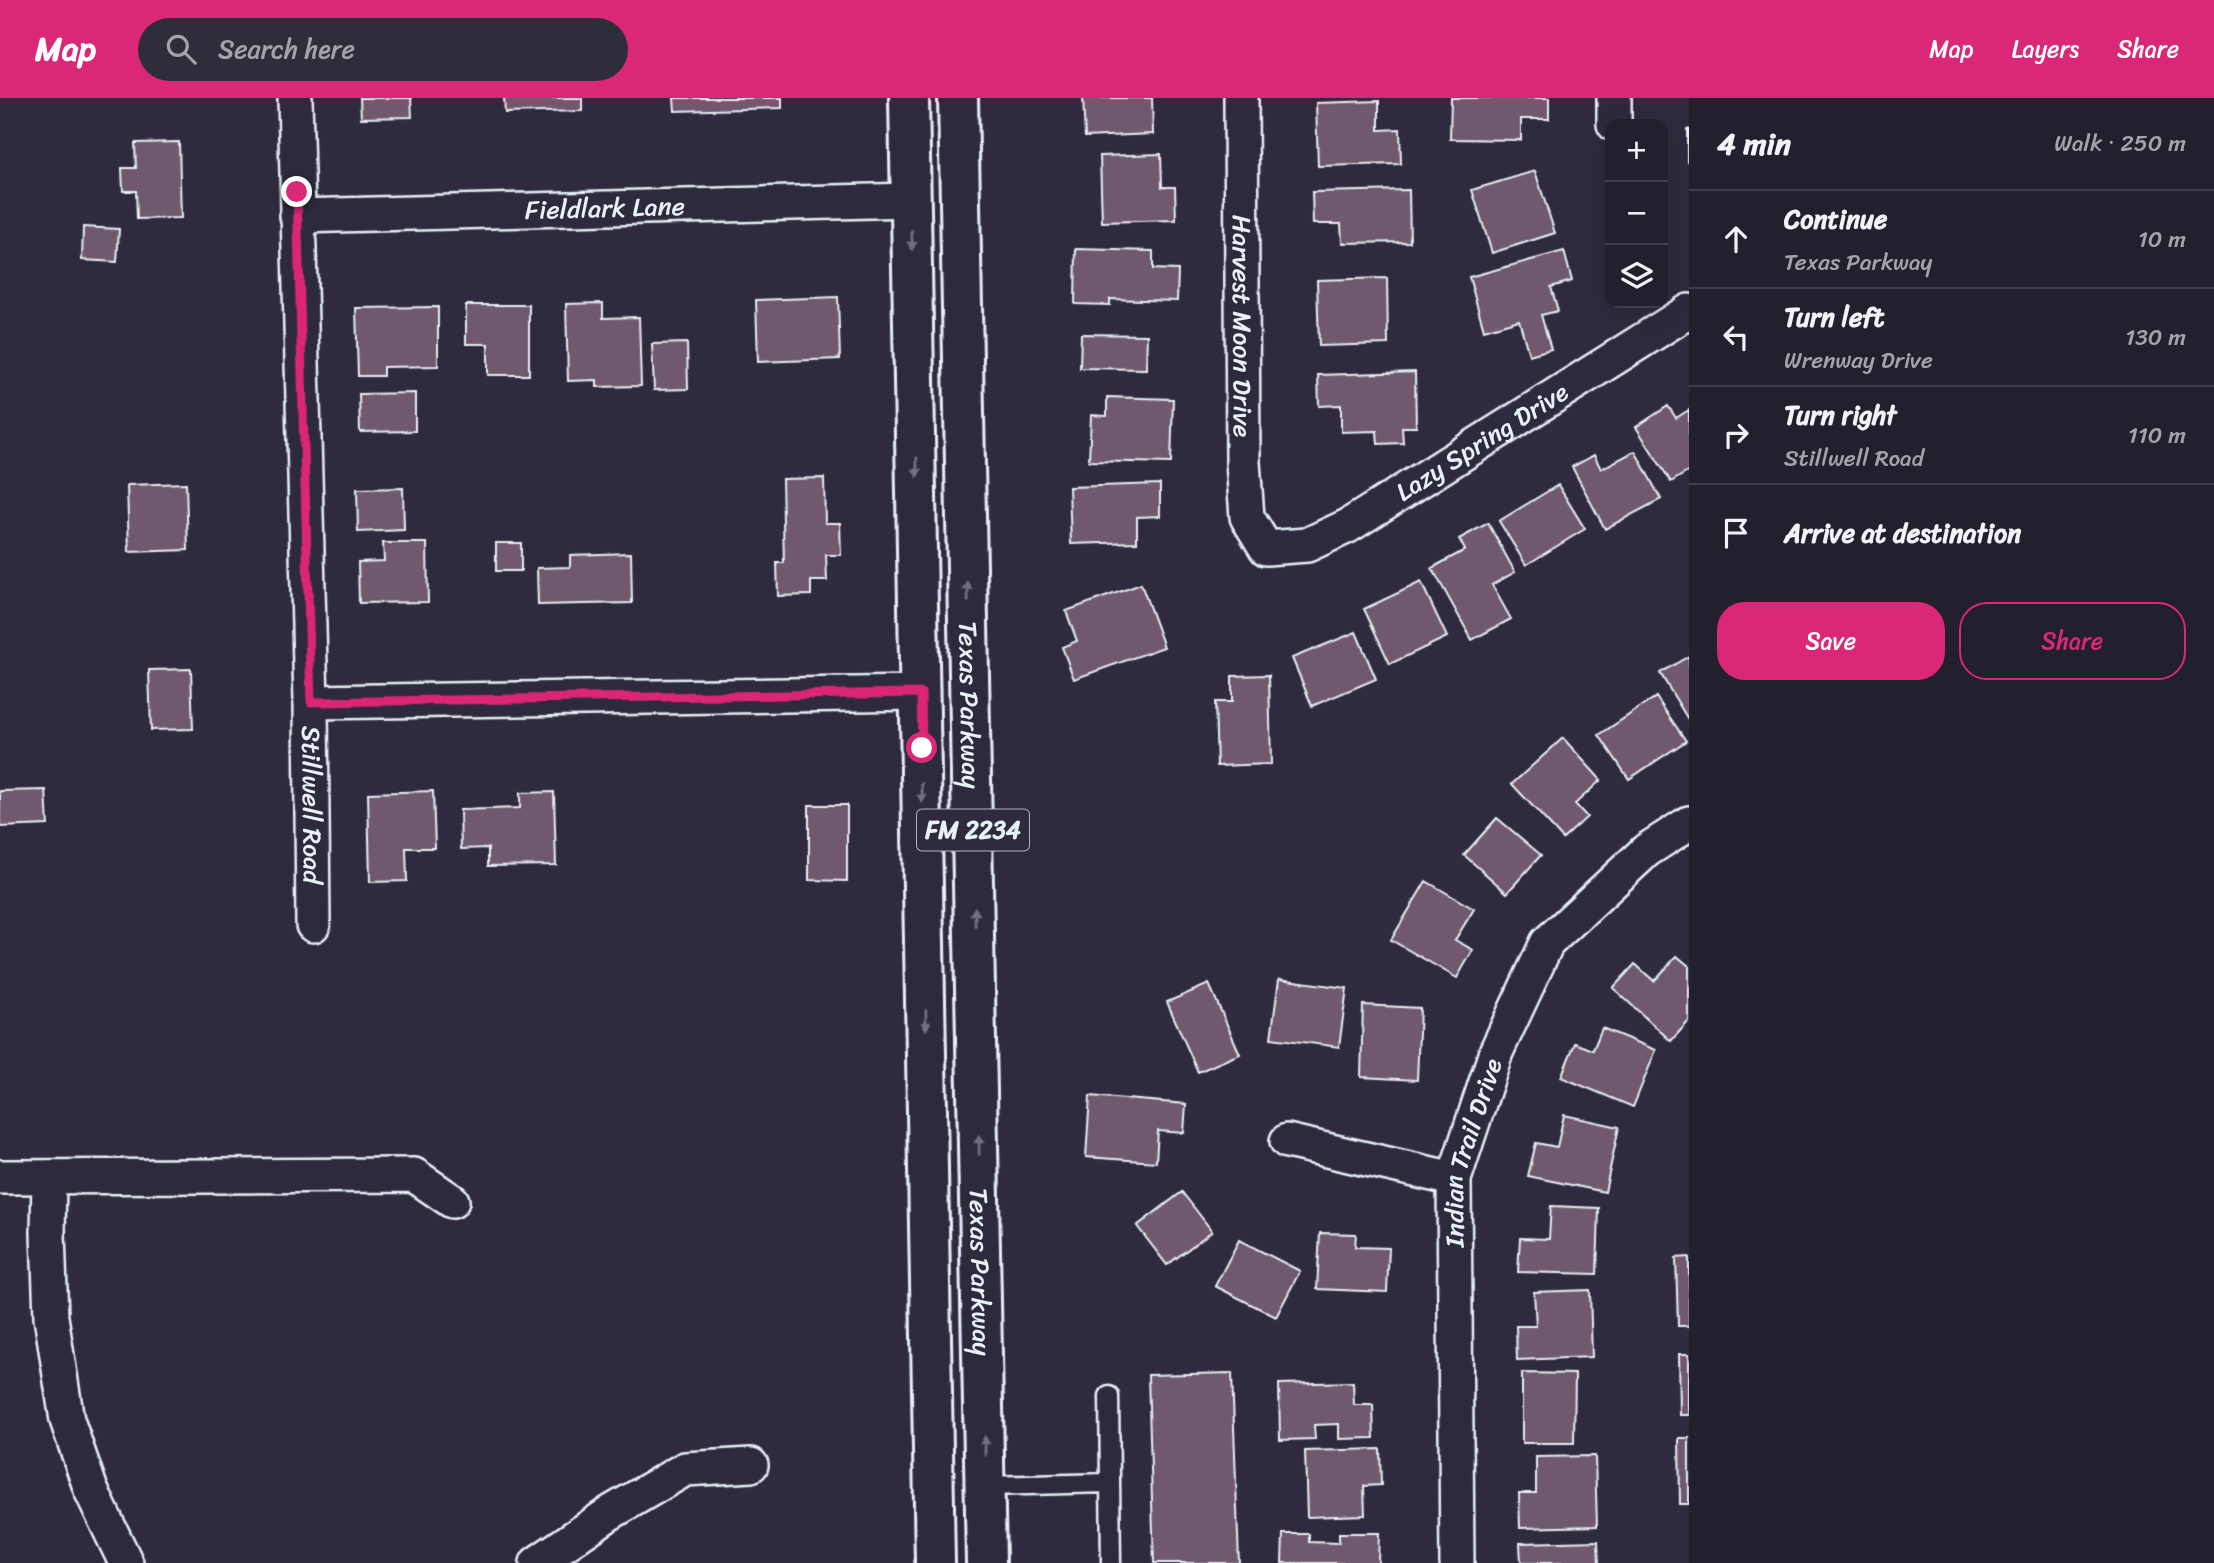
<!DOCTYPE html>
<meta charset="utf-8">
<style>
body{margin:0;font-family:Sriracha,sans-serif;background:#2f2d3a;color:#f1f3f6}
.controls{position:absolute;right:21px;top:21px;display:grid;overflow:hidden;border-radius:14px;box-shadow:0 7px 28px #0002}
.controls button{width:63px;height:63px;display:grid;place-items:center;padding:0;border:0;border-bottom:2px solid #403e4a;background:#23202e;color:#f1f3f6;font:35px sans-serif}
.stop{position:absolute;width:21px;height:21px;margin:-16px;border:5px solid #db2777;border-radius:50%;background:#fff}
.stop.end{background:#db2777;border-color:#fff;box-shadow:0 2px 7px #0008}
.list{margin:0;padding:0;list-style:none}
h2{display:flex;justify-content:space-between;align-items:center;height:91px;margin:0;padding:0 28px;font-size:30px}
h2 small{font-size:23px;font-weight:400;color:#a3a3aa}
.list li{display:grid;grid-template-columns:46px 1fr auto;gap:21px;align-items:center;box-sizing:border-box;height:98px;padding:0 28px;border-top:2px solid #403e4a}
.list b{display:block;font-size:26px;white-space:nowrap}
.list p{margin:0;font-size:23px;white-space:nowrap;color:#a3a3aa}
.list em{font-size:23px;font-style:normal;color:#a3a3aa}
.actions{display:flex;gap:14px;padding:21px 28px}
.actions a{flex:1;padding:16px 0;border:2px solid #db2777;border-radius:28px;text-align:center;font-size:24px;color:#db2777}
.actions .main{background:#db2777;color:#fff}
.icon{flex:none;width:38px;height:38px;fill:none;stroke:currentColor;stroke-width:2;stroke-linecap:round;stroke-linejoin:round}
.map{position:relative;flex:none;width:1689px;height:1465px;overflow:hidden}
header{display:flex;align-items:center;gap:42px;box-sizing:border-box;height:98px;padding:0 35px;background:#db2777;color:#fff}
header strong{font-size:33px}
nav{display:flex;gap:38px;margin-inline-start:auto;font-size:24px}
.search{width:490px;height:63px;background:#2f2d3a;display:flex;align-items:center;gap:18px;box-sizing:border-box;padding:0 24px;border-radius:38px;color:#a3a3aa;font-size:26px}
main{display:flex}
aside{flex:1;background:#23202e}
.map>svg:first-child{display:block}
.building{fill:#6f596d;stroke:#e8f1f8;stroke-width:2}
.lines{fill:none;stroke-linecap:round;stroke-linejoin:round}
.service-casing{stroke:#e8f1f8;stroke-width:23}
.minor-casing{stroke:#e8f1f8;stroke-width:38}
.primary-casing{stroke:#e8f1f8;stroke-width:44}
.service{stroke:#2f2a3d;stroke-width:18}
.minor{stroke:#2f2a3d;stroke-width:33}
.primary{stroke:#2f2a3d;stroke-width:38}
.oneway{fill:#70707e}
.route{stroke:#db2777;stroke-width:9}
.labels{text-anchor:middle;stroke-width:5;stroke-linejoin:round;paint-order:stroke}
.shield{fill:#2f2a3d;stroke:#b0b5c0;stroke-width:2}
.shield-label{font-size:24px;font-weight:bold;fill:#e8f1f8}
.street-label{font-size:26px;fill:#e8f1f8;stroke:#2f2a3d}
</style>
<header>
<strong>Map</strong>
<div class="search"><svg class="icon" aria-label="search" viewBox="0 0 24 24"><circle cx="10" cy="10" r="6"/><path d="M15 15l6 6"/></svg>Search here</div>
<nav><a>Map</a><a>Layers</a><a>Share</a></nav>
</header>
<main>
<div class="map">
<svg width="1689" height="1465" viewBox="0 0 1689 1465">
<rect width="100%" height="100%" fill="#2f2a3d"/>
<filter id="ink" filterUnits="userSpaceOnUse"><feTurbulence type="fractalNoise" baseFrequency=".0143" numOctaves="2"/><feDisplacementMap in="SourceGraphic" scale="14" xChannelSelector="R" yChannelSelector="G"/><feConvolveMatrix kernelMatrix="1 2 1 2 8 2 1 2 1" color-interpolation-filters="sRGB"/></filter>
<g filter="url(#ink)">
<path class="building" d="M360,0H411L412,19L361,20Z
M504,0H582V13L505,15Z
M674,0H782V10L675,13Z
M1083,0H1152L1153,36L1085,39Z
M1451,0H1549V21H1521V42L1450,41Z
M1379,3V32L1400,31L1401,66L1318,68L1316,5Z
M1687,31H1689V63H1687Z
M179,44L181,120L137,121L136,93H123L122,70H136L135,45Z
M1161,56L1162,89H1175L1176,122L1102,124L1100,58Z
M1535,73L1555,135L1492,155L1472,92Z
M1409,92L1410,144L1342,145L1341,126H1313L1312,94Z
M83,129L119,131L117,164L82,162Z
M1076,151L1153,153V171L1178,172L1177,203L1110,201V207L1075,206Z
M1564,153L1572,183L1551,189L1558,213L1541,217L1551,251L1529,257L1519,222L1484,232L1469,179Z
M1387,180L1388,246L1319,248L1317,182Z
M838,199L840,261L758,264L756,202Z
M603,205V220L639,219L641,288L597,289V282L568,283L566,206Z
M466,207H529V277H488V246H466Z
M438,209V268L383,269V278H358L356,210Z
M1081,236L1147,237L1146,271L1080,270Z
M687,245L688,291L654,292L652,246Z
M1415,274L1416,329H1402L1403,345L1378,346L1377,333L1341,334V307L1319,308L1318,277Z
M415,295V333L360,334L359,296Z
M1107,299L1173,301L1171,365L1089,363L1091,317L1107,318Z
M1668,308L1676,320L1689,312V373L1671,384L1636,329Z
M1635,353L1661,401L1605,431L1572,369L1594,357L1601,371Z
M824,380L825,425H840L841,457H826L827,483H811V497L778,498L777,465H784L782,381Z
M186,385L188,452L129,454L127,387Z
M1160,386V418L1137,419V444L1071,446L1069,389Z
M1558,387L1585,431L1526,467L1499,423Z
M403,390L404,432L358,434L357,391Z
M1488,425L1515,474L1492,487L1511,521L1472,542L1432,470L1465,452L1459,441Z
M383,445H427L428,504L359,505L358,464L384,463Z
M496,445H521V473H496Z
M631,455L632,505L538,507L537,470L570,469V457Z
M1421,484L1447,539L1390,566L1364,511Z
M1141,486L1164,549L1074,581L1062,549L1077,543L1066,513Z
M1356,534L1376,581L1312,608L1292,560Z
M1689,558V623L1660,575Z
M191,571L193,631L151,632L149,572Z
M1269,577L1271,666L1217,668L1215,604H1232V578Z
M1656,599L1686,643L1629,681L1599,637Z
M1563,640L1601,682L1575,706L1587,719L1563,741L1512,686Z
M46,692L48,727L0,729V693Z
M433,693L435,750H406L407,783L370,784L368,695Z
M554,694L556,767L488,768V750L461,751L460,712L520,710V695Z
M809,707H847V783L809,782Z
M1497,720L1541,757L1507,795L1464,757Z
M1426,783L1474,811L1455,842L1473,852L1457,880L1391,842Z
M1677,858L1689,868V923L1671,943L1613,890L1635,866L1654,883Z
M1279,881L1347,890L1339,949L1271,940Z
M1209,886L1240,956L1198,974L1167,904Z
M1363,907L1420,910L1417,982L1361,979Z
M1602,930L1656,952L1633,1009L1561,979L1575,945L1593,952Z
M1090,998L1186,1006L1184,1035L1158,1033L1156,1064L1086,1059Z
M1564,1017L1619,1029L1605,1094L1528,1078L1536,1045L1557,1049Z
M1182,1094L1212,1133L1167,1167L1137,1128Z
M1551,1108L1599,1110L1597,1176L1518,1174L1520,1140L1549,1141Z
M1320,1135L1356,1136L1355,1149L1389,1150L1387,1194L1317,1191Z
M1239,1142L1300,1173L1276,1219L1215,1188Z
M1689,1159V1228H1678L1676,1160Z
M1590,1192L1592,1259L1517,1262L1516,1228H1536L1534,1194Z
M1679,1256H1689V1317H1680Z
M1232,1275L1239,1465H1154L1148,1277Z
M1522,1275L1575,1276L1574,1345H1522Z
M1353,1284L1354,1307H1373L1374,1340L1339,1341V1326L1314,1327L1315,1341L1280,1342L1279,1286Z
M1679,1340H1689V1406H1680Z
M1380,1351L1381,1387L1364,1388L1365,1417L1307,1419L1305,1353Z
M1595,1358L1597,1428L1520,1430L1519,1395H1536V1359Z
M1339,1435H1379L1378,1465H1282L1283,1436H1309V1444L1339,1445Z
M1598,1443L1599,1465H1521L1520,1445Z"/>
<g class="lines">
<defs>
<path id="service" d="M1109,1298L1111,1465
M985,1388L1109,1385"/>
<g id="minor">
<path id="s1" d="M295,0L311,604L313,827"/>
<path id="s2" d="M1241,0L1243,364L1247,419L1266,450L1307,447L1348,428L1689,213"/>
<path d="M1614,0V26"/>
<path id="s3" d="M297,118L912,102"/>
<path d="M311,604L921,595"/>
<path d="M1287,1043L1454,1081"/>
<path d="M0,1079L414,1077L452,1103"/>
<path d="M49,1079L48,1136L51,1219L67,1322L91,1392L126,1465"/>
<path d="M537,1465L610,1415L685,1371L751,1367"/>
<path id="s4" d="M1457,1465L1454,1081L1496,954L1547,845L1647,752L1689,725"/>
</g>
<g id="primary">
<path d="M909,0L935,1465"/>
<path id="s5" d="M958,0L986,1465"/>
</g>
</defs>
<use href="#service" class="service-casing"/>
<use href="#minor" class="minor-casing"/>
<use href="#primary" class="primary-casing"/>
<use href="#service" class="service"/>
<use href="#minor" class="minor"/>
<use href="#primary" class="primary"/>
</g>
<defs><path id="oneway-solid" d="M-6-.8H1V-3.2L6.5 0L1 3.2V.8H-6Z" transform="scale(1.75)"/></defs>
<g class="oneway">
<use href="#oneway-solid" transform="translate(912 142) rotate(89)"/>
<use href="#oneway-solid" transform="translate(917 369) rotate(89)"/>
<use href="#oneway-solid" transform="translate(968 494) rotate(-91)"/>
<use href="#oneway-solid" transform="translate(922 695) rotate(89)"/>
<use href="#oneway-solid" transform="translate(975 819) rotate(-91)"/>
<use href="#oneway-solid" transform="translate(926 922) rotate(89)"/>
<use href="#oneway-solid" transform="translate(979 1047) rotate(-91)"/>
<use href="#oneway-solid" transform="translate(985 1348) rotate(-91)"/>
</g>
</g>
<g class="lines" filter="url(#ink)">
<path class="route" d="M297,94L311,604L921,595L922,650"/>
</g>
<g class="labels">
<rect class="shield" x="917" y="711.5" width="112" height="41" rx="5"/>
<g class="shield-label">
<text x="973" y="740">FM 2234</text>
</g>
<g class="street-label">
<text dy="9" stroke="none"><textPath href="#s3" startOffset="308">Fieldlark Lane</textPath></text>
<text dy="9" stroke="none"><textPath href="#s2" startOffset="228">Harvest Moon Drive</textPath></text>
<text dy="9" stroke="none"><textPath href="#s2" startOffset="700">Lazy Spring Drive</textPath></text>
<text dy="9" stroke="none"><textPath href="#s5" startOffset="607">Texas Parkway</textPath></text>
<text dy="9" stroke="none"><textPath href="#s1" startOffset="707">Stillwell Road</textPath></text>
<text dy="9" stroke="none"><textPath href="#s4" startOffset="413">Indian Trail Drive</textPath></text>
<text dy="9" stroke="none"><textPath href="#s5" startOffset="1174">Texas Parkway</textPath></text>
</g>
</g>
</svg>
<div class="controls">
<button>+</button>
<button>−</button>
<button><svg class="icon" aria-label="layers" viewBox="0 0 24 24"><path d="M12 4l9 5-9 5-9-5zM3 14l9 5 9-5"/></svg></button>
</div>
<div class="stop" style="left:922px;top:650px"></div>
<div class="stop end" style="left:297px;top:94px"></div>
</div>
<aside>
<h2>4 min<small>Walk · 250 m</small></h2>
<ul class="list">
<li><svg class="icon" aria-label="ahead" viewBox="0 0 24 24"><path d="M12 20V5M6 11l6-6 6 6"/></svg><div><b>Continue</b><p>Texas Parkway</p></div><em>10 m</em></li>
<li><svg class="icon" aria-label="left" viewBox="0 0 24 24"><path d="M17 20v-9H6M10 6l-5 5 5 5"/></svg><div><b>Turn left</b><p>Wrenway Drive</p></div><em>130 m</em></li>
<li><svg class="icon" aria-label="right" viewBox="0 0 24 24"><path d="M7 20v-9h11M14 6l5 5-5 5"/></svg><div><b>Turn right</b><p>Stillwell Road</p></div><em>110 m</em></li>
<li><svg class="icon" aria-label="arrive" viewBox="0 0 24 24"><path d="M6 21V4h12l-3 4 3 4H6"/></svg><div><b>Arrive at destination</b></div></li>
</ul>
<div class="actions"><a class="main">Save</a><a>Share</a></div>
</aside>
</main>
